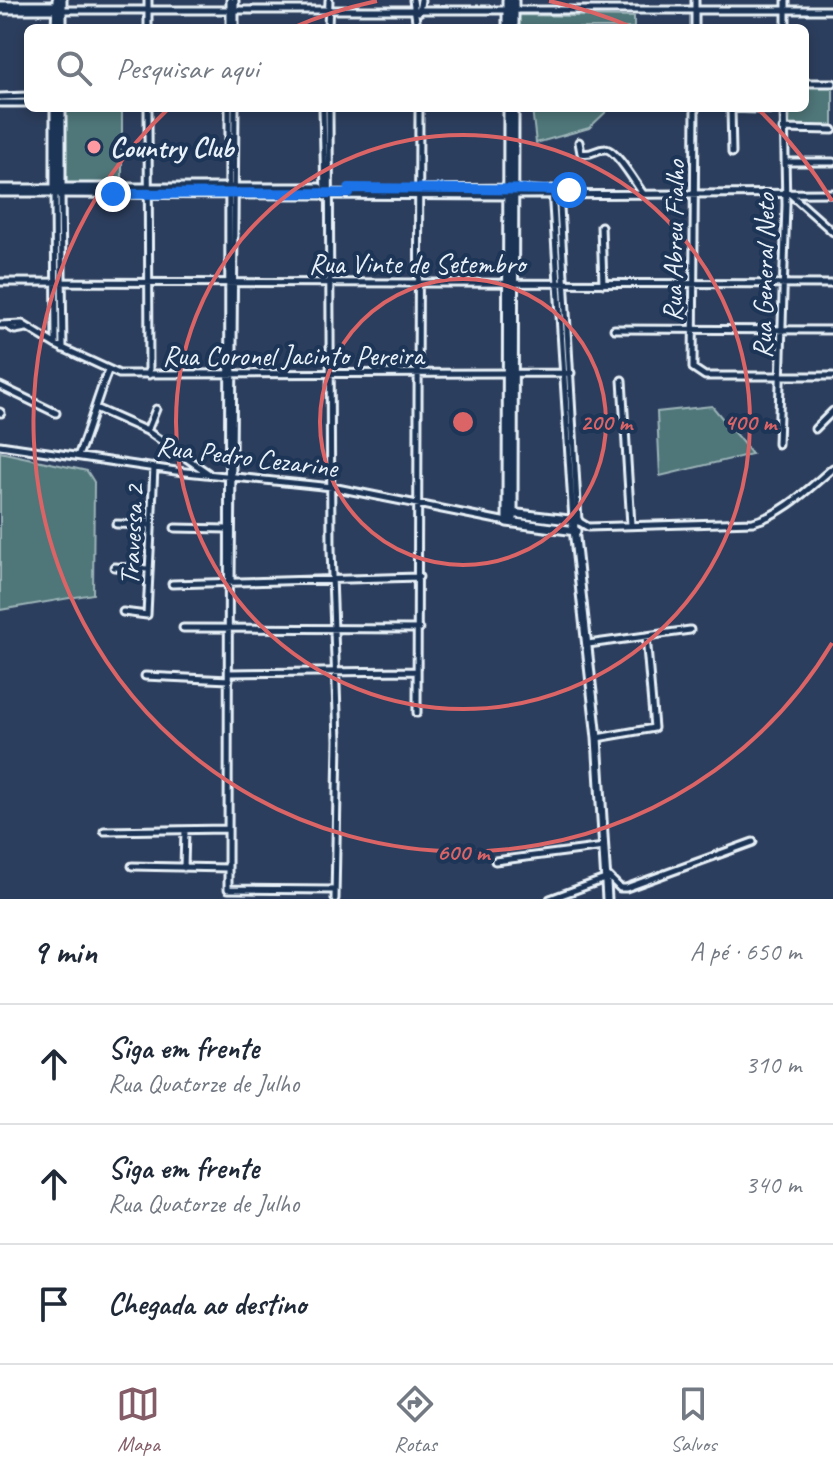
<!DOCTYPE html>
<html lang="pt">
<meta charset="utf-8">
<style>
body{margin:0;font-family:Caveat,sans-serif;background:#f2f2f3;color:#1f2937}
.stop{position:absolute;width:24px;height:24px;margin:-18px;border:6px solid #1a73e8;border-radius:50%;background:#fff}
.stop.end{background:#1a73e8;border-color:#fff;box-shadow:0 2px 8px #0008}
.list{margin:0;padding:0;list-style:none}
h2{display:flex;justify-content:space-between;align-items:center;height:104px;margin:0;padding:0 32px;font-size:34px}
h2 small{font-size:26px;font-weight:400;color:#747a83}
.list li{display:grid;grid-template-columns:52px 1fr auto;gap:24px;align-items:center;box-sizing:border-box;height:120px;padding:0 32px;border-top:2px solid #e0e1e3}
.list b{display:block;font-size:30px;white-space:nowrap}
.list p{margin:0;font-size:26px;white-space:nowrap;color:#747a83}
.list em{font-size:26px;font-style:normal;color:#747a83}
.icon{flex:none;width:44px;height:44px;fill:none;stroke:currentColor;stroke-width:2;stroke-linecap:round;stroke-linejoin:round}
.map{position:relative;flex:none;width:833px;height:899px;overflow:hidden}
.search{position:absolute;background:#fff;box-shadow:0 4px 12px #0003;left:24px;right:24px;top:24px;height:88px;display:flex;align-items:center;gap:20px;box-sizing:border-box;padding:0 28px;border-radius:12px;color:#747a83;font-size:30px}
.sheet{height:464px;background:#fff}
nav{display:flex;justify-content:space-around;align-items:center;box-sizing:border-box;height:112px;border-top:2px solid #e0e1e3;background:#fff;font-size:22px;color:#747a83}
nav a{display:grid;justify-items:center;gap:4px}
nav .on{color:#845c67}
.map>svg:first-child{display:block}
.green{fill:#4f7679;stroke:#9cb4b8;stroke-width:2}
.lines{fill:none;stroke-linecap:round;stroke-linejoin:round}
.minor-casing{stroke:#e8f1f8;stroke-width:11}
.tertiary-casing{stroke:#e8f1f8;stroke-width:13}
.minor{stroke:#1d3557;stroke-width:5}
.tertiary{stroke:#1d3557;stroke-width:7}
.route{stroke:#1a73e8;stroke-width:10}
.ring{fill:none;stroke:#db6466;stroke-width:4}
.poi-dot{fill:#ff9aa2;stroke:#1d3557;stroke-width:3}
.labels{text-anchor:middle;stroke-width:8;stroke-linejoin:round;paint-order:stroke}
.poi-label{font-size:28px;font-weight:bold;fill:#e8f1f8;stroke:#1d3557;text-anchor:start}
.street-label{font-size:28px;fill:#e8f1f8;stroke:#1d3557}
.centre{fill:#db6466;stroke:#1d3557;stroke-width:4}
.ring-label{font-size:24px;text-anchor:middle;font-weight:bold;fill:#db6466;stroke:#1d3557;stroke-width:8;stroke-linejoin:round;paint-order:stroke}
</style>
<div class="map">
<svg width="833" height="899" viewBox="0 0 833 899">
<rect width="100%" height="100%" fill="#2c3e5d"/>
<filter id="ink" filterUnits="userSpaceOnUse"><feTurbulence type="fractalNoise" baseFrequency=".0125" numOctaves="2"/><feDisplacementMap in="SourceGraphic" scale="16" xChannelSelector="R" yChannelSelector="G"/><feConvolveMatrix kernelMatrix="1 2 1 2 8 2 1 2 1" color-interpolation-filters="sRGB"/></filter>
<g filter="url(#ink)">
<path class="green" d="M516,15L634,17V28H516Z
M805,86H833V127L789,126L790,108H805Z
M65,108H122V185H65Z
M532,108H610L589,128L536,143Z
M712,406L752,454L660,476L657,412Z
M0,452L87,471L94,482L93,594L0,610Z"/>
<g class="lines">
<defs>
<path id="minor" d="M148,0V28
M413,0L417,28
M695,0V28
M0,5H60
M0,10H833
M419,12L421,0
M230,28V0
M235,28V0
M328,28L329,0
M786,28V0
M805,83H833
M0,97L28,96
M0,103H28
M148,108L149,375
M229,108L228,889L333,890
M323,108L325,197
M329,108L331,549L338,740L335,899
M695,108L693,368L705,376H833
M728,108L784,110
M731,108L732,153
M783,129L833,130
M579,142L581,153C592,156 595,149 605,149C615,148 636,184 642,192
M785,162H833
M0,188H55
M513,189L573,192
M552,189L573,520
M559,189L578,521L588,527L753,522C784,514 809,488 833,468
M0,193H55L56,345
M61,193L63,349
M789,193L833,232
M514,195L833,193
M601,226L603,284
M0,282L833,284
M0,325L22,324L56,345L119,374L571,373
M5,325L15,330L26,328
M614,329L833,330
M622,380L631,525
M0,386L56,413
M95,408L147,431L208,473
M0,412L1,413
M815,429L833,411
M147,431L156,409
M778,444L786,205L784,108
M0,445L176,471L332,487L507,522
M78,456C90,427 96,400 108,371
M116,524L150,525
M175,528L227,529
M114,567L148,569
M231,582L235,108
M172,584L419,577
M123,612L147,615L154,467
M183,628L419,629
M588,644L690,630
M230,673L416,671
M145,676L229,680
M417,713L419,108
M597,738L654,728L646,636
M104,831L226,829
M495,861L604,847
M132,866L228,868
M184,868L185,830
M606,874L620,888H626L753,842
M550,899L605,879"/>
<path id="tertiary" d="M62,0V28
M507,0V28
M514,0V28
M56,28L57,0
M55,108V193L514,195
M508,108L507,522L576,531
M56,188H319
M424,190L513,189
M61,191V108
M510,513L578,521
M573,520L597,738L607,899
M513,523L514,108"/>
</defs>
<use href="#minor" class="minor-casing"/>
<use href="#tertiary" class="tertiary-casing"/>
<use href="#minor" class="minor"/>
<use href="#tertiary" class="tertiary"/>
</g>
</g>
<g class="lines" filter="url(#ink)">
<path class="route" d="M113,194L349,193V188L569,190"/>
</g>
<g class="ring">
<circle cx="463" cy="422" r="143"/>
<circle cx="463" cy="422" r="287"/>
<path d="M832 643A430 430 0 1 1 167 110M292 28A430 430 0 0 1 377 1M549 1A430 430 0 0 1 634 28M759 110A430 430 0 0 1 832 201"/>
</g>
<circle class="poi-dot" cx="94" cy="147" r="8"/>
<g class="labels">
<g class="poi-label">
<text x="110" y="157">Country Club</text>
</g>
<g class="street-label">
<text transform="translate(673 241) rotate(-89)" y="10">Rua Abreu Fialho</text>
<text x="417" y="273">Rua Vinte de Setembro</text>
<text transform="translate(763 276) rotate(-89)" y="10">Rua General Neto</text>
<text x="293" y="365">Rua Coronel Jacinto Pereira</text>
<text transform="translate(247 456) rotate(7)" y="10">Rua Pedro Cezarine</text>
<text transform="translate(131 535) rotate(-87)" y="10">Travessa 2</text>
</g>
</g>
<circle cx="463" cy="422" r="12" class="centre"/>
<g class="ring-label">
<text x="606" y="430">200 m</text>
<text x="750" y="430">400 m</text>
<text x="463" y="860">600 m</text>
</g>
</svg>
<div class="stop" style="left:569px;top:190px"></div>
<div class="stop end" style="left:113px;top:194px"></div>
<div class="search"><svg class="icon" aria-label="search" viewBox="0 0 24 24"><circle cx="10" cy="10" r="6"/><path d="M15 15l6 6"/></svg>Pesquisar aqui</div>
</div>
<section class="sheet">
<h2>9 min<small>A pé · 650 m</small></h2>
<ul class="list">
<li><svg class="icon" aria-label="ahead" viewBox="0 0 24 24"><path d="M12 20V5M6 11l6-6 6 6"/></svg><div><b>Siga em frente</b><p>Rua Quatorze de Julho</p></div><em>310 m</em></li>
<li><svg class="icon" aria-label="ahead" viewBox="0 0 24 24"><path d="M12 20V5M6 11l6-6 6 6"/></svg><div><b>Siga em frente</b><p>Rua Quatorze de Julho</p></div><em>340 m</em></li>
<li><svg class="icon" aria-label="arrive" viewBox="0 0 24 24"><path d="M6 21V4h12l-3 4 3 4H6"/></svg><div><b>Chegada ao destino</b></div></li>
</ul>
</section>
<nav>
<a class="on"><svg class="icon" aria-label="map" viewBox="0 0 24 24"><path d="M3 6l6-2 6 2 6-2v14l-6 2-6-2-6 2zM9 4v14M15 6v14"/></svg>Mapa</a>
<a><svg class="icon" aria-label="directions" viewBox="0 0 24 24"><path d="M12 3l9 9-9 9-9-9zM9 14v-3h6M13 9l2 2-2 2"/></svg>Rotas</a>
<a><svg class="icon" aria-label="saved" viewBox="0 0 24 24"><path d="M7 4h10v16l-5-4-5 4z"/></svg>Salvos</a>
</nav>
